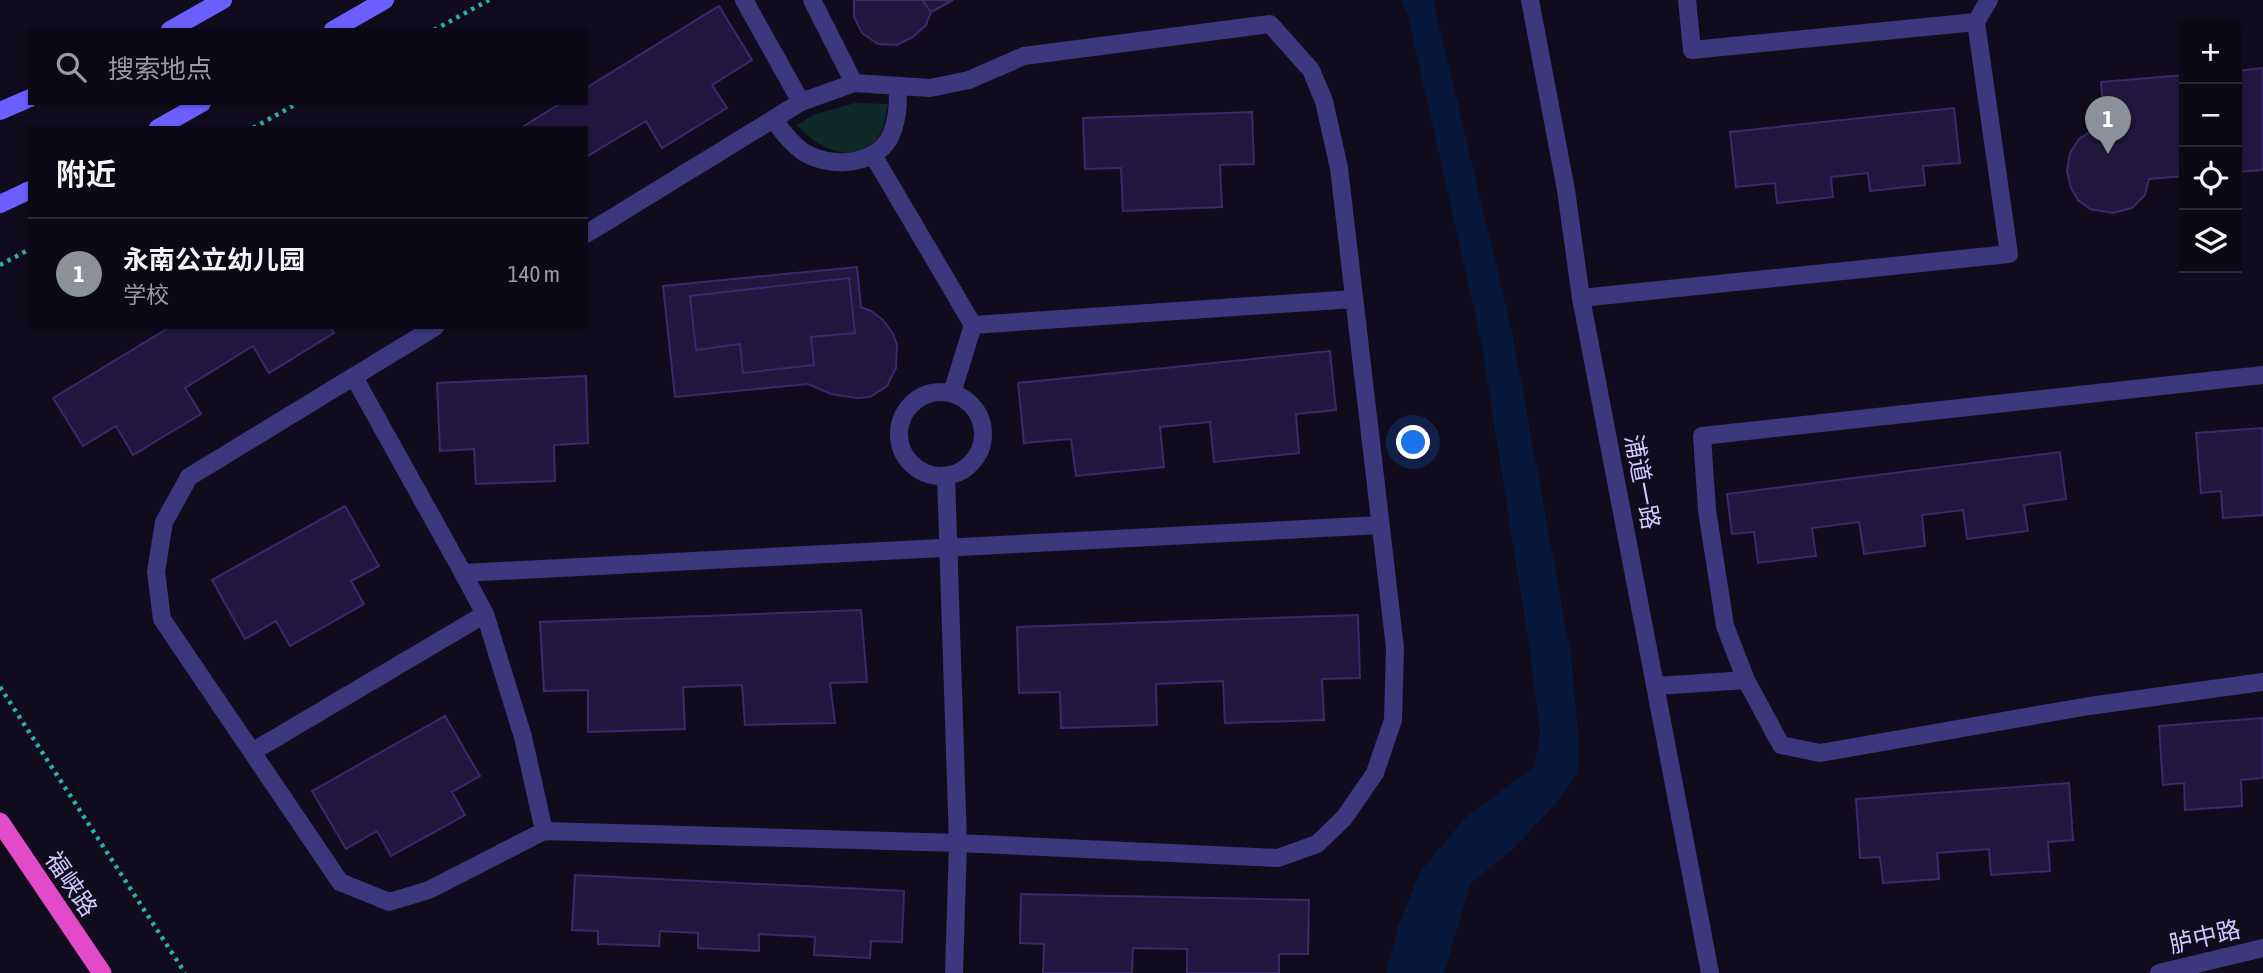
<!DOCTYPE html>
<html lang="zh">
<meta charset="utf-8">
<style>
body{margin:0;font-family:"Asap Condensed","Noto Sans SC",sans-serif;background:#15121f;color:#f1f3f6}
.controls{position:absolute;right:21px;top:21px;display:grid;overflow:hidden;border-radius:0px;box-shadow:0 2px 5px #0004}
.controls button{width:63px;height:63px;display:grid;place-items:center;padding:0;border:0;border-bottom:2px solid #2c2a35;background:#0c0916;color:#f1f3f6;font:35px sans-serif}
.you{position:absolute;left:1414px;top:443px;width:24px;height:24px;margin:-18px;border:5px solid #fff;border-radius:50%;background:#1a73e8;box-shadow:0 0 0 10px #1a73e833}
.badge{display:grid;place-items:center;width:46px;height:46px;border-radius:50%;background:#8c9099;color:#fff;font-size:23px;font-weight:700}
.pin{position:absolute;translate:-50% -58px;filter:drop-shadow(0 2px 4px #0008)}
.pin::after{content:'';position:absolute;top:37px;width:24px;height:21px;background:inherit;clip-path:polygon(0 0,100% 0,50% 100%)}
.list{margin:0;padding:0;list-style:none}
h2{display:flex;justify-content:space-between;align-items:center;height:91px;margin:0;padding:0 28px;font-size:30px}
h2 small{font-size:23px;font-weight:400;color:#9a9aa1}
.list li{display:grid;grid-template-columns:46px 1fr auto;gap:21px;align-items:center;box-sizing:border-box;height:112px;padding:0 28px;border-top:2px solid #2c2a35}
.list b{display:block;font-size:26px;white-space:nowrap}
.list p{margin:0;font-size:23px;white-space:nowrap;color:#9a9aa1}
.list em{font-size:23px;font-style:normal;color:#9a9aa1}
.icon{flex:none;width:38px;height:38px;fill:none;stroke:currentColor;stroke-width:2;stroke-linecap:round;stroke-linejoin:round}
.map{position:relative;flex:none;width:2263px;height:973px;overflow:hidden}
.search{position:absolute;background:#0c0916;box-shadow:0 2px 5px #0004;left:28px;top:28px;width:560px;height:77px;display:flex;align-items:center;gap:18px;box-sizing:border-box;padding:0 24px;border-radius:0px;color:#9a9aa1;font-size:26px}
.panel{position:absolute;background:#0c0916;box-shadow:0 2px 5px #0004;left:28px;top:126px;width:560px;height:203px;border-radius:0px}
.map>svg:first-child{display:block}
.green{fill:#0f2828}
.water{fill:#08183b}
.building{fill:#22183f;stroke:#3a2a6b;stroke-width:2}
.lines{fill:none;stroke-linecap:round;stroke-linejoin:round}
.path{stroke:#2cb0ae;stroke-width:4.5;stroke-dasharray:3.5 5;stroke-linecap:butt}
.minor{stroke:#3d377e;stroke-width:18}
.tertiary{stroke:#3d377e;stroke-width:18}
.secondary{stroke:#6b60ff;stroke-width:18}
.trunk{stroke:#e24aca;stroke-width:19}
.labels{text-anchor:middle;stroke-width:5;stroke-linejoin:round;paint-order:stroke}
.street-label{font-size:24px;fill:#d2c9ff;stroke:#100c1e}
</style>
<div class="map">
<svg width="2263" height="973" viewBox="0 0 2263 973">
<rect width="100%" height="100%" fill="#100c1e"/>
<path class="green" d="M855,103L888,104C886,116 884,132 875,141C851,166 814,146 797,125L813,115Z"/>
<path class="water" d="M1401,0H1433L1512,332L1571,656L1578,734V773L1551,809L1513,849L1470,884L1444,973H1386L1398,927L1420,872L1465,818L1534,767L1540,735L1532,665L1481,340L1408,16Z"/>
<path class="building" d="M854,0H953L931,12L926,25L913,37L897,45L878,44L862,33L854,17Z
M922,0H953L931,12Z
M719,6L752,60L712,85L727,108L662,148L646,121L586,157V128H521L561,103H586V88Z
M2263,68V170L2237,172V71Z
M2184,75V176L2149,179L2145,195L2132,208L2113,213L2090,209L2078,200L2071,188L2067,171L2070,153L2079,139L2091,131L2105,126L2101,82Z
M1954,108L1960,163L1923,166L1925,185L1870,191L1868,173L1831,177L1833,197L1777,203L1775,183L1736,187L1730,132Z
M1252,112L1254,164L1220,165L1222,207L1123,211L1121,168L1085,169L1083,118Z
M857,267L861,307L871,311L883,320L893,334L897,345L896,368L887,386L870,397L857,398L831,394L808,384L675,397L663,286Z
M849,278L855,333L811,337L814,365L743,373L740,344L696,350L690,296Z
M170,327H330L334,333L269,373L253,346L185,388L201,414L133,455L116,426L83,446L53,398Z
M1330,351L1336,410L1296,414L1299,453L1214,462L1210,422L1160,427L1164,467L1076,476L1071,439L1024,443L1018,383Z
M586,376L588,443L554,445L555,481L476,484L474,449L440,451L437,383Z
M2263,428V515L2223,518L2221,491L2201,493L2196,433Z
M2060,452L2066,499L2024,505L2028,531L1967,539L1963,510L1922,515L1925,546L1864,554L1859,522L1812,528L1816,556L1758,563L1754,532L1732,534L1727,494Z
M345,506L379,566L351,581L364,604L290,646L276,621L245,639L212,580Z
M861,610L867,682L830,683L835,723L745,725L742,685L683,687L685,729L588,732V690L544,691L540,622Z
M1358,615L1360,678L1322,679L1324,720L1225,723L1223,681L1156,684L1157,725L1061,728L1060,692L1019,693L1017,627Z
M445,716L480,776L452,792L465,815L391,856L377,831L346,849L312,791Z
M2263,718V778L2241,780L2242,806L2185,810L2184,783L2163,785L2159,726Z
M2069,783L2073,840L2048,842L2050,871L1991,875L1989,849L1937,853L1939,879L1883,883L1880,857L1860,858L1856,799Z
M575,875L904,891L902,942L871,941L870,958L814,955L815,937L759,934V951L698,948V933L660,931L659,946L598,944V931L572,930Z
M1021,894L1309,900L1308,954H1279V973H1187V949L1133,948L1132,973H1043L1044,944L1020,943Z"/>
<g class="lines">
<path class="path" d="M434,30L489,0
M253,128L298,103
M0,265L30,249
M0,687L185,973"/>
<path class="minor" d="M744,0L801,102
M812,0L854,83
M1687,0L1692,50L1976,22
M773,119C782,131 790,142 802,151C827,168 872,167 889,139C898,122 898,104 898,86
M873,155L973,325L952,393
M1581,298L2009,254L1976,22L1989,0
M973,325L1354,299
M435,327L189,477L164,522L156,572L162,619L340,882L389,902L429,890L544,831L958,843L1278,858L1317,844L1344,818L1375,773L1393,720L1395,648L1339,168L1324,101L1311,70L1270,24L1024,56L969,80L930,88L854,83L801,102L586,234
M2263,375L1702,436L1707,510L1725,626L1746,680L1781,745L1820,753L2089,706L2263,682
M354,377L463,573
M899 434a42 42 0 1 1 84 0a42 42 0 1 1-84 0Z
M946,476L958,843L954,973
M485,614L523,737L544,831
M1656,686L1746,680
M252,752L485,614L463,573L1381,525"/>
<path class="tertiary" d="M1530,0L1566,190L1581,298L1710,973
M2159,973L2263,948"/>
<path class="secondary" d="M170,30L223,0
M333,30L385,0
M0,111L30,98
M158,128L202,103
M0,204L30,190"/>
<path class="trunk" d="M0,822L102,973"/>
</g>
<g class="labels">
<g class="street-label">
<text transform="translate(1642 482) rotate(79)" y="8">浦道一路</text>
<text transform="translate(71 884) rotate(56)" y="8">福峡路</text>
<text transform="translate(2205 937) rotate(-13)" y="8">胪中路</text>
</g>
</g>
</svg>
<div class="controls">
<button>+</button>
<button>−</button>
<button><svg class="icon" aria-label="locate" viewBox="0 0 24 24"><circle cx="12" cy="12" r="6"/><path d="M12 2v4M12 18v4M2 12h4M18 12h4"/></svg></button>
<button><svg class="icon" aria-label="layers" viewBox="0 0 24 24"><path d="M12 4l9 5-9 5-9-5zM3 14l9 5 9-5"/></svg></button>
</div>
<div class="you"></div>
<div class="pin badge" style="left:2108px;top:154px">1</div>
<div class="search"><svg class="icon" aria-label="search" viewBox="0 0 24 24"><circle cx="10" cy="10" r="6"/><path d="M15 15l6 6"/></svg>搜索地点</div>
<section class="panel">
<h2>附近<small></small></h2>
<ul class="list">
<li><span class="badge">1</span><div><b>永南公立幼儿园</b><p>学校</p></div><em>140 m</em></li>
</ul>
</section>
</div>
